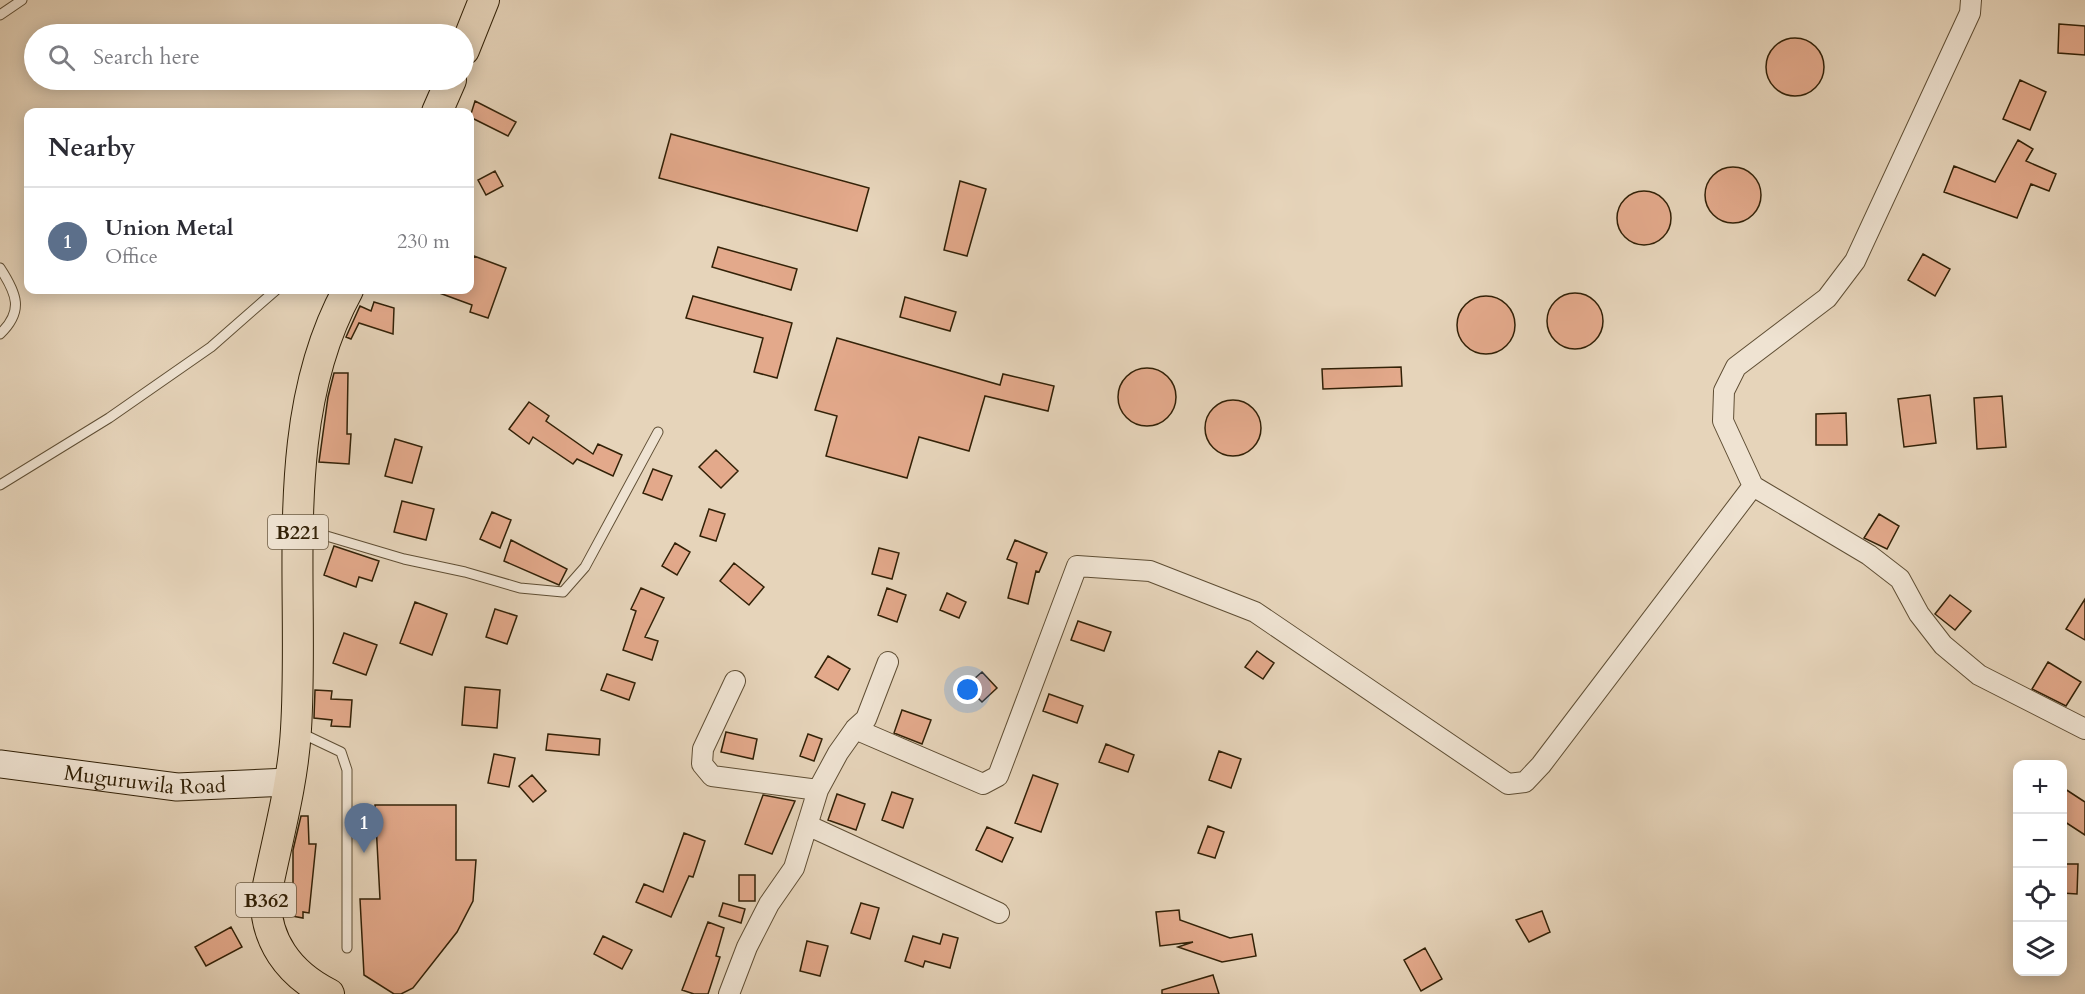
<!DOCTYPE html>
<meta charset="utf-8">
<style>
body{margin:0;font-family:Cardo,serif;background:#f2f2f3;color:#2b2b33}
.controls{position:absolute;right:18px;bottom:18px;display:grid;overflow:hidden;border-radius:12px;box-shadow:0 3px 15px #0003}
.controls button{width:54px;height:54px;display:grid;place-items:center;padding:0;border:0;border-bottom:2px solid #e1e1e2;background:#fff;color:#2b2b33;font:30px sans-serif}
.you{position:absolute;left:968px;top:690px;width:21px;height:21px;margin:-15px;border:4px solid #fff;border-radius:50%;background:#1a73e8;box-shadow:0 0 0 9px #1a73e833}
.badge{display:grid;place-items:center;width:39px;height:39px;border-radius:50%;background:#7c3aed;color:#fff;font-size:20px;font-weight:700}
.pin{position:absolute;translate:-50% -50px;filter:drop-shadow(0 2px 3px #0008)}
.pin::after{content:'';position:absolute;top:32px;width:21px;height:18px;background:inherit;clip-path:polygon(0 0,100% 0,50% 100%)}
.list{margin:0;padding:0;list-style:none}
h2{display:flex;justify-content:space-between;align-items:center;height:78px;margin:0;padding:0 24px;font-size:26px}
h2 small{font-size:20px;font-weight:400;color:#7c7c81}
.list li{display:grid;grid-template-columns:39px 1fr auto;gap:18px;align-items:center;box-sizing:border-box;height:108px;padding:0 24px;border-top:2px solid #e1e1e2}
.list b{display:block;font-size:22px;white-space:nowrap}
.list p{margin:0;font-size:20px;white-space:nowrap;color:#7c7c81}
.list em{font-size:20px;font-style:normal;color:#7c7c81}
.icon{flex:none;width:33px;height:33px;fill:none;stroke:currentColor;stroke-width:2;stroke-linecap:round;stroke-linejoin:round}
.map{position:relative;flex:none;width:2085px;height:994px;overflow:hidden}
.search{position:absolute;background:#fff;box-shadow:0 3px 15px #0003;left:24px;top:24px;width:450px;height:66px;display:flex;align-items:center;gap:15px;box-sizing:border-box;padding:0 21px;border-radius:33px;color:#7c7c81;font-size:22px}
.panel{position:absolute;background:#fff;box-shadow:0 3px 15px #0003;left:24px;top:108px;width:450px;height:186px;border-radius:12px}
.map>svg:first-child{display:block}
.building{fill:#e3a98b;stroke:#322107;stroke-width:1.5}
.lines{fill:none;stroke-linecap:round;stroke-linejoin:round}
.lane-casing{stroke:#5f4e34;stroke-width:11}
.street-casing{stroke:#5f4e34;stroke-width:22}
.secondary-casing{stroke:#322107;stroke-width:29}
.primary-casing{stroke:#322107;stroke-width:32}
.lane{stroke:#efe3d2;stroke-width:9}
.street{stroke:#efe3d2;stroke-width:20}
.secondary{stroke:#efe3d2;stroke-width:27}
.primary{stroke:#e6d4ba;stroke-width:30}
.labels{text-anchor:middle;stroke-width:5;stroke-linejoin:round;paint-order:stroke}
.shield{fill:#efe3d2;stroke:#6b5b44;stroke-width:1.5}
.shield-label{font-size:20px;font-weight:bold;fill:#322107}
.street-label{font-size:21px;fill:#322107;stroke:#efe3d2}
</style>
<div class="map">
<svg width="2085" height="994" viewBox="0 0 2085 994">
<rect width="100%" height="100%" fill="#e6d4ba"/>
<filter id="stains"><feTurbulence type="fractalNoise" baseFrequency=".00333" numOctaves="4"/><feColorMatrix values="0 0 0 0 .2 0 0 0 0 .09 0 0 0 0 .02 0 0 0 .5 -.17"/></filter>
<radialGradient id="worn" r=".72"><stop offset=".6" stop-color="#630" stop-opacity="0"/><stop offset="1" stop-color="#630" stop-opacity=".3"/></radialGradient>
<path class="building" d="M2059,24L2085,26V55L2058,53Z
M1766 67a29 29 0 1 1 58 0a29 29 0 1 1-58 0Z
M2020,80L2046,92L2030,130L2003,119Z
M475,101L516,122L508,136L470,117Z
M671,134L869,188L857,231L659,178Z
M2018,140L2033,149L2026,161L2056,174L2049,191L2031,184L2017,218L1944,192L1954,166L1995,182Z
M1705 195a28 28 0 1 1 56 0a28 28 0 1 1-56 0Z
M495,171L503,186L486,195L478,180Z
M960,181L986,189L967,256L944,250Z
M1617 218a27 27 0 1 1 54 0a27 27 0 1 1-54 0Z
M718,247L797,269L791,290L712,267Z
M1923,254L1950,269L1935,296L1908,280Z
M474,256L506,268L488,318L470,312L472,305L434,291L470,290V267Z
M1547 321a28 28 0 1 1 56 0a28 28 0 1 1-56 0Z
M1457 325a29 29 0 1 1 58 0a29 29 0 1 1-58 0Z
M693,296L792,323L777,378L754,372L763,338L686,318Z
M905,297L956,312L950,331L900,317Z
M374,302L394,308L393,334L359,323L351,339L346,337L360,306L371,311Z
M837,338L1000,385L1003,374L1054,386L1048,411L985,396L969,451L919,437L907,478L826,456L837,416L815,410Z
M1401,367L1402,386L1323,389L1322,369Z
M1118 397a29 29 0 1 1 58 0a29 29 0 1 1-58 0Z
M334,373H348L347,434H351L349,464L319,462L328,397Z
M1930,395L1936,443L1904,447L1898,399Z
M2002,396L2006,447L1977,449L1974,398Z
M1205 428a28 28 0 1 1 56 0a28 28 0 1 1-56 0Z
M529,402L549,416L546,421L593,454L598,444L622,455L613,476L577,459L573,464L533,437L529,444L509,429Z
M1846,413L1847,445H1816V414Z
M395,439L422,447L412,483L385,476Z
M716,450L738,471L721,488L699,467Z
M653,469L672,476L662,500L643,493Z
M402,501L434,509L426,540L394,532Z
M709,509L725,514L716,541L700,536Z
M492,512L511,520L500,548L480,539Z
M1879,514L1899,526L1887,549L1864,538Z
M511,540L567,569L559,585L504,561Z
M1015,540L1047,553L1039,572L1036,571L1028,604L1008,598L1017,563L1007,559Z
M675,543L690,552L677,575L662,566Z
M334,546L379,561L372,581L359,577L356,587L324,575Z
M879,548L899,553L892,579L872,574Z
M734,563L764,587L749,605L720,581Z
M641,588L664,598L645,637L658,641L652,660L623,650L636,611L631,609Z
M887,588L906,595L897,622L878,615Z
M947,593L966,602L959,618L940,610Z
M1950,595L1971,611L1955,630L1935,614Z
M2085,599V640L2066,629Z
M415,602L447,614L432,655L400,643Z
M495,609L517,616L507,644L486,637Z
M1078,621L1111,632L1104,651L1071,640Z
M344,633L377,645L366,675L333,663Z
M1257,651L1274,663L1263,679L1245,667Z
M828,656L850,669L838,690L815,677Z
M2048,662L2081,682L2066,706L2032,689Z
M982,672L997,688L982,702L966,686Z
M607,674L635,683L629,700L601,690Z
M465,687L500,690L497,728L462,725Z
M315,690L332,691L331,699L352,700L350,727L331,726L332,720L314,718Z
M1049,694L1083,706L1077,723L1043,711Z
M902,710L931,720L922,744L894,733Z
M726,732L757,739L753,759L721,752Z
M548,734L600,739L599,755L546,750Z
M808,734L822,739L814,761L800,756Z
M1106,744L1134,755L1128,772L1099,762Z
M1219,751L1241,759L1231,788L1209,780Z
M494,754L515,758L509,787L488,783Z
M532,775L546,791L533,802L519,786Z
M1033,775L1058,784L1041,832L1015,823Z
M2062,787L2085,802V835L2062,820Z
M892,792L913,799L903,828L882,820Z
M837,794L865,804L856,830L828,820Z
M763,795L795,801L772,854L745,844Z
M375,805H456V860H476L473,901L457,932L413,988L401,994H394L364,975L360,899H380Z
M301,816H308L309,844H316L309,913L303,912V918L286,915L290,886H293V850Z
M1208,826L1224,832L1215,858L1198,853Z
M987,827L1013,838L1002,862L976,850Z
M684,833L705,841L693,877L689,876L671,917L636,902L644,884L663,892Z
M2062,864H2078L2077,894L2062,893Z
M739,875H755V901H739Z
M723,903L745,909L741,923L719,916Z
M861,903L879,908L870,939L851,933Z
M1179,910L1180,920L1230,938L1252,934L1256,956L1222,962L1178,947L1193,942L1160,946L1156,912Z
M1542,911L1550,932L1529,942L1516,920Z
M708,922L724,928L716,956L720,957L708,994H694L682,990Z
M231,927L242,947L206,966L195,947Z
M943,934L958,938L950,968L925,961L923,967L905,961L913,936L940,944Z
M603,936L632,950L622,969L594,954Z
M807,941L828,946L820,976L800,971Z
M1425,948L1442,979L1421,991L1404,960Z
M1213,975L1219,994H1162V990Z"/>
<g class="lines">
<defs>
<path id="lane" d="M0,15L22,0
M0,268C17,294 24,311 0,334
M0,485L109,418L211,347L276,290
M303,529L404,559L465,572L520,588L563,592L585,567L658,432
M301,733L341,752L347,770V948"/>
<path id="street" d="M1753,486L1869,555L1900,579L1919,614L1943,645L1979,675L2085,729
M735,681L703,749L702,764L712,776L818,790
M855,729L983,784L998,776L1077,566L1150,571L1255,612L1508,784L1525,782L1541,765L1753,486L1723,421L1724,391L1736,367L1827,298L1855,261L1970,13L1971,0
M807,825L999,913
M729,994L747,947L769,904L794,868L818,790L838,753L855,729L866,719L888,662"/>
<g id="secondary">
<path id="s1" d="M0,764L177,787L289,782"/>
</g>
<path id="primary" d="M464,50L484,0
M437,112L451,80
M329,994C289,974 264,940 266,895C277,840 293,784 296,729C305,585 276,421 348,290"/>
</defs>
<use href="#lane" class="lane-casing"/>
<use href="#street" class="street-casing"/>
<use href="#secondary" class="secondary-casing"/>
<use href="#primary" class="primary-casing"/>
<use href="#lane" class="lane"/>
<use href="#street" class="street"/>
<use href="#secondary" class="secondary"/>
<use href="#primary" class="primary"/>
</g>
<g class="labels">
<g class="shield">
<rect x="268" y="515" width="60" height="34" rx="4.5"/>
<rect x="236" y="883" width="60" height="34" rx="4.5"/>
</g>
<g class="shield-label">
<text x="298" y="539">B221</text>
<text x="266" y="907">B362</text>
</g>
<g class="street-label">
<text dy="7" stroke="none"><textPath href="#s1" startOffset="146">Muguruwila Road</textPath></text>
</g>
</g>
<rect width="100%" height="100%" filter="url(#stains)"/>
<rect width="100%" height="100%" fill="url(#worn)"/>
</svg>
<div class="controls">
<button>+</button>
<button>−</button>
<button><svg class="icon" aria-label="locate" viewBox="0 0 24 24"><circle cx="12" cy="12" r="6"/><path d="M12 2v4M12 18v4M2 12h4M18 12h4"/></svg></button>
<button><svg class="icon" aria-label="layers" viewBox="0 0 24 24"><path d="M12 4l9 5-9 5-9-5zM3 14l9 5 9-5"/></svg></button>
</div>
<div class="you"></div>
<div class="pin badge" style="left:364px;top:853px;background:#5c6f8a">1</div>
<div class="search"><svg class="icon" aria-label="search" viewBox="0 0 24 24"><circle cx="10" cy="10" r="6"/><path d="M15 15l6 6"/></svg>Search here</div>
<section class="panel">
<h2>Nearby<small></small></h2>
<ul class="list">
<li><span class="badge" style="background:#5c6f8a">1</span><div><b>Union Metal</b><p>Office</p></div><em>230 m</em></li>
</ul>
</section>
</div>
